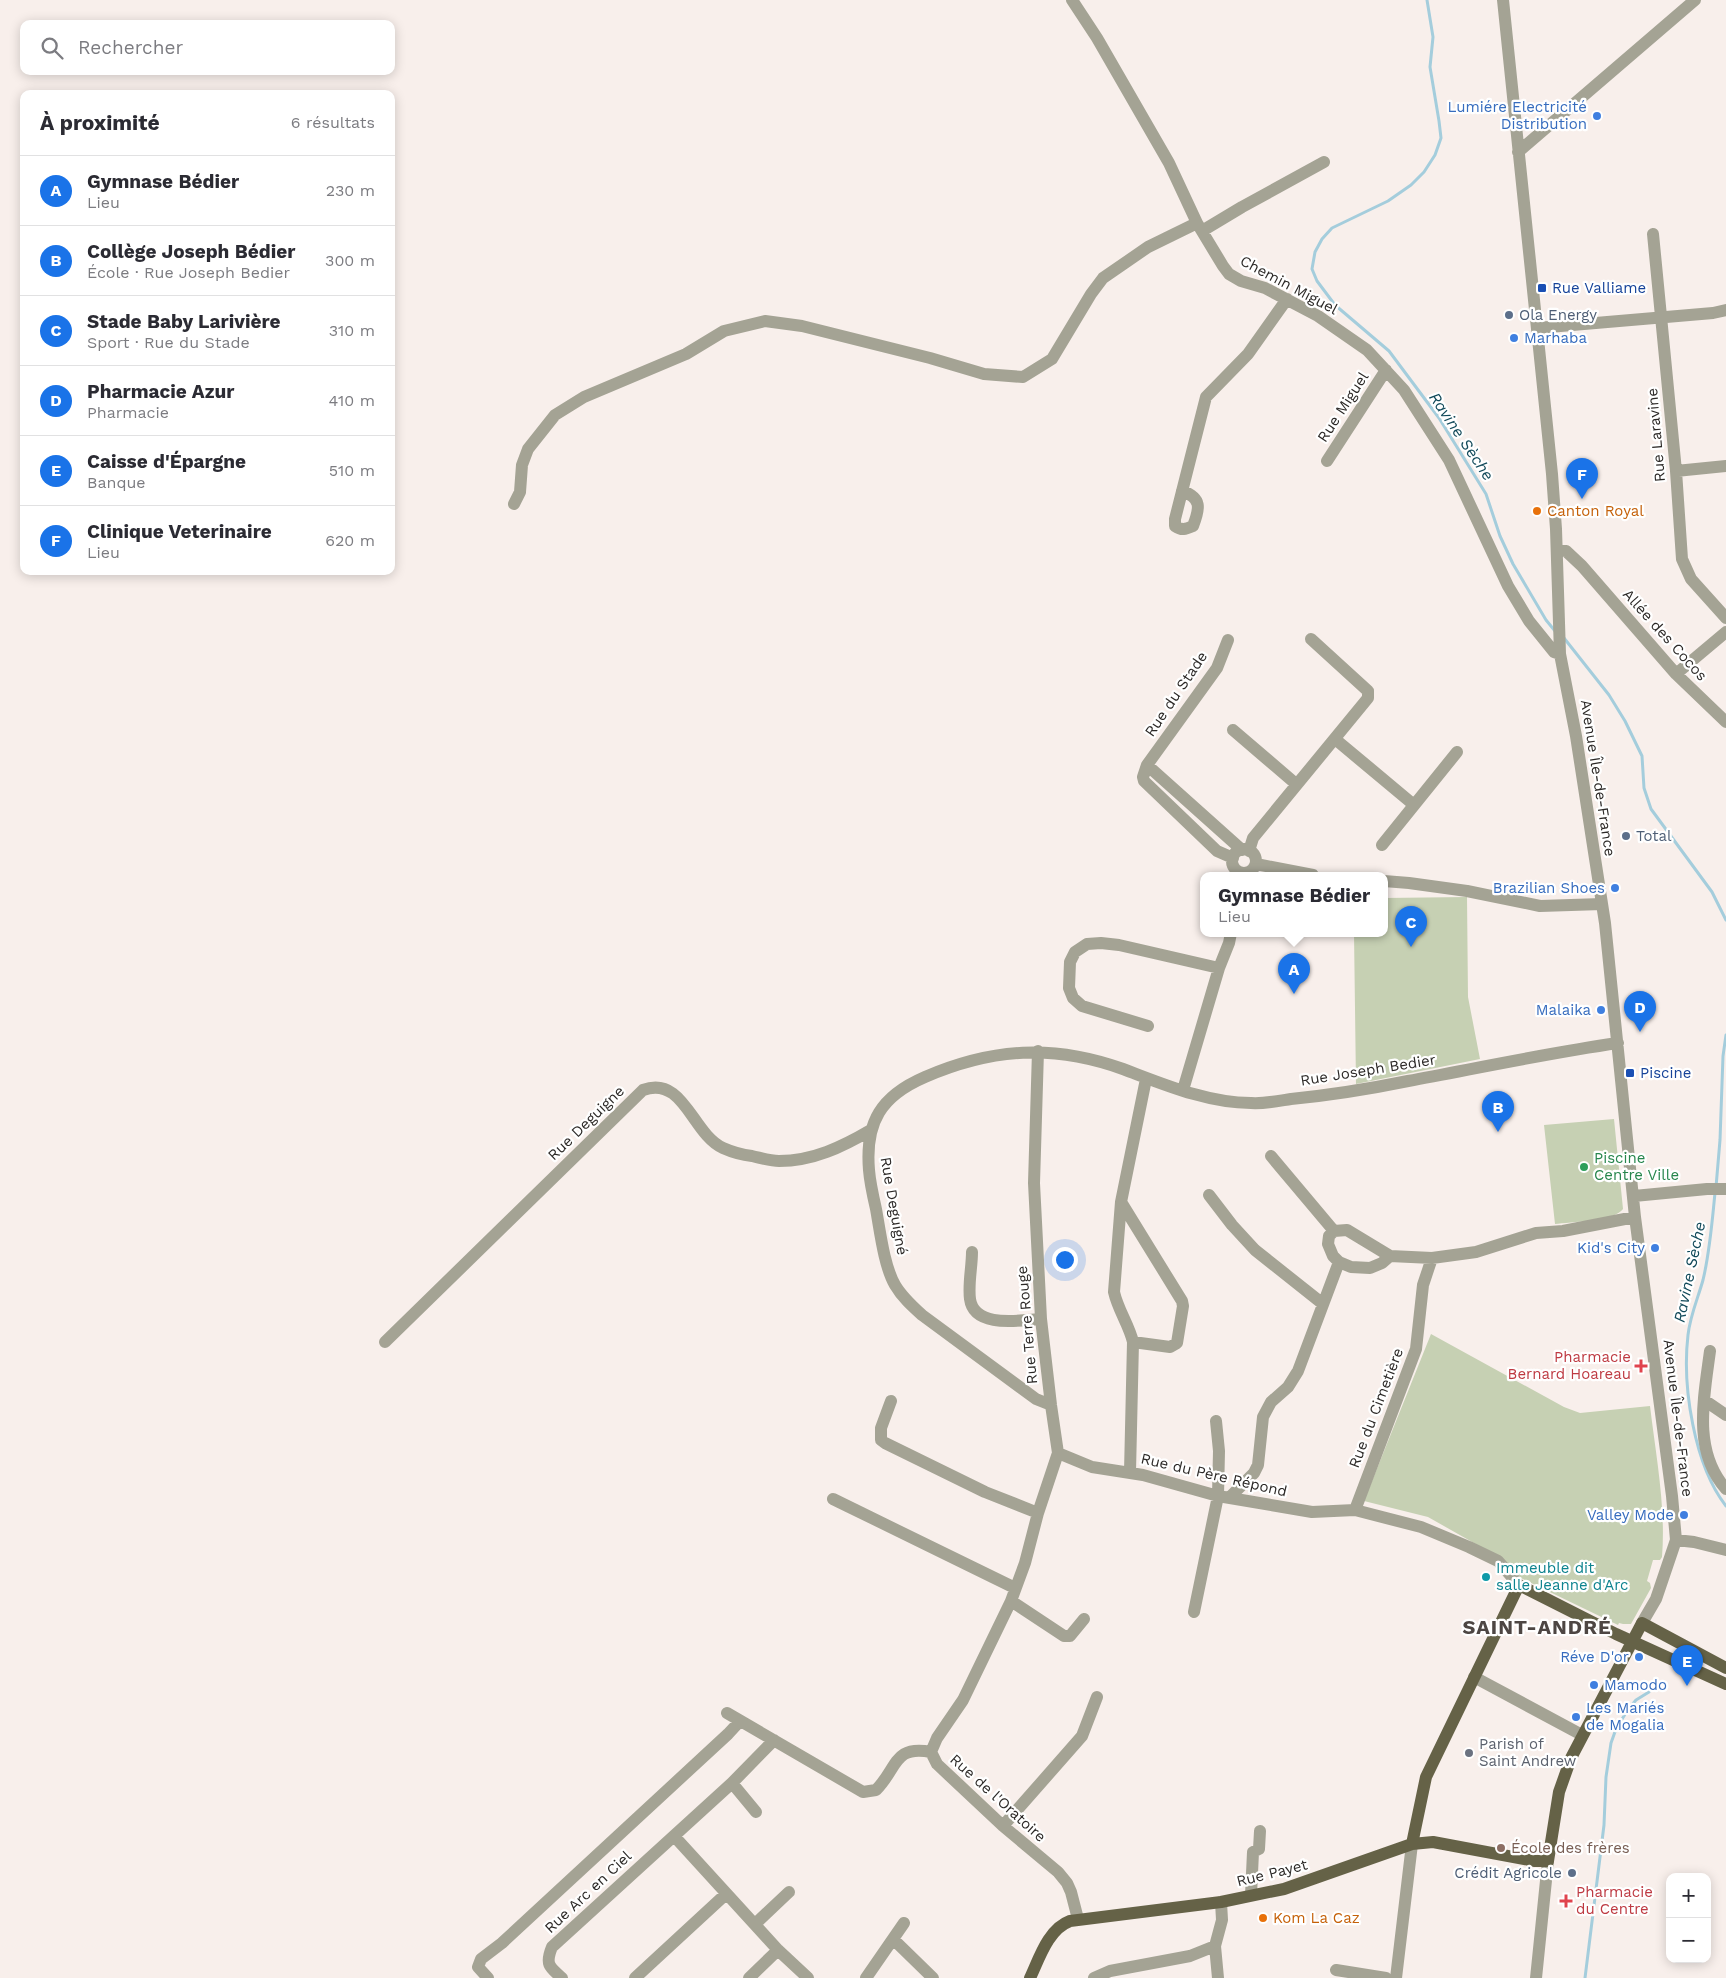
<!DOCTYPE html>
<html lang="fr">
<meta charset="utf-8">
<style>
body{margin:0;font-family:"Work Sans",sans-serif;background:#f2f2f3;color:#2b2b33}
.controls{position:absolute;right:15px;bottom:15px;display:grid;overflow:hidden;border-radius:10px;box-shadow:0 2px 12px #0003}
.controls button{width:45px;height:45px;display:grid;place-items:center;padding:0;border:0;border-bottom:1px solid #e1e1e2;background:#fff;color:#2b2b33;font:25px sans-serif}
.you{position:absolute;left:1064px;top:1259px;width:18px;height:18px;margin:-12px;border:4px solid #fff;border-radius:50%;background:#1a73e8;box-shadow:0 0 0 8px #1a73e833}
.badge{display:grid;place-items:center;width:32px;height:32px;border-radius:50%;background:#1a73e8;color:#fff;font-size:16px;font-weight:700}
.pin{position:absolute;translate:-50% -41px;filter:drop-shadow(0 1px 2px #0008)}
.pin::after{content:'';position:absolute;top:26px;width:18px;height:15px;background:inherit;clip-path:polygon(0 0,100% 0,50% 100%)}
.popup{position:absolute;left:1200px;top:872px;width:188px;height:65px;box-sizing:border-box;display:grid;place-content:center;border-radius:10px;background:#fff;filter:drop-shadow(0 1px 4px #0005);font-size:16px;white-space:nowrap;color:#7c7c81}
.popup b{font-size:19px;color:#2b2b33}
.popup::after{content:'';position:absolute;left:50%;top:100%;margin-left:-10px;border:10px solid transparent;border-top-color:#fff}
.list{margin:0;padding:0;list-style:none}
h2{display:flex;justify-content:space-between;align-items:center;height:65px;margin:0;padding:0 20px;font-size:21px}
h2 small{font-size:16px;font-weight:400;color:#7c7c81}
.list li{display:grid;grid-template-columns:32px 1fr auto;gap:15px;align-items:center;box-sizing:border-box;height:70px;padding:0 20px;border-top:1px solid #e1e1e2}
.list b{display:block;font-size:19px;white-space:nowrap}
.list p{margin:0;font-size:16px;white-space:nowrap;color:#7c7c81}
.list em{font-size:16px;font-style:normal;color:#7c7c81}
.icon{flex:none;width:28px;height:28px;fill:none;stroke:currentColor;stroke-width:2;stroke-linecap:round;stroke-linejoin:round}
.map{position:relative;flex:none;width:1726px;height:1978px;overflow:hidden}
.search{position:absolute;background:#fff;box-shadow:0 2px 12px #0003;left:20px;top:20px;width:375px;height:55px;display:flex;align-items:center;gap:12px;box-sizing:border-box;padding:0 18px;border-radius:10px;color:#7c7c81;font-size:19px}
.panel{position:absolute;background:#fff;box-shadow:0 2px 12px #0003;left:20px;top:90px;width:375px;height:485px;border-radius:10px}
.map>svg:first-child{display:block}
.green{fill:#c6d0b3}
.lines{fill:none;stroke-linecap:round;stroke-linejoin:round}
.stream{stroke:#a4cddc;stroke-width:3}
.minor{stroke:#a4a394;stroke-width:12}
.major{stroke:#656247;stroke-width:12}
.shop-dot{fill:#3f7fe0;stroke:#fff;stroke-width:2}
.transit-dot{fill:#1a4fb4;stroke:#fff;stroke-width:2}
.service-dot{fill:#5c6f8a;stroke:#fff;stroke-width:2}
.food-dot{fill:#e8710a;stroke:#fff;stroke-width:2}
.leisure-dot{fill:#2e9e5b;stroke:#fff;stroke-width:2}
.health-dot{fill:#e0444e;stroke:#fff;stroke-width:2}
.culture-dot{fill:#0f9aa8;stroke:#fff;stroke-width:2}
.worship-dot{fill:#6b7280;stroke:#fff;stroke-width:2}
.education-dot{fill:#8d6e63;stroke:#fff;stroke-width:2}
.labels{text-anchor:middle;stroke-width:4.5;stroke-linejoin:round;paint-order:stroke}
.shop-label{font-size:15px;fill:#366cbe;stroke:#fff;text-anchor:end}
.street-label{font-size:15px;fill:#2c2927;stroke:#fff}
.transit-label{font-size:15px;fill:#164399;stroke:#fff;text-anchor:start}
.service-label{font-size:15px;fill:#4e5e75;stroke:#fff;text-anchor:start}
.food-label{font-size:15px;fill:#c56008;stroke:#fff;text-anchor:start}
.leisure-label{font-size:15px;fill:#27864d;stroke:#fff;text-anchor:start}
.health-label{font-size:15px;fill:#be3a42;stroke:#fff;text-anchor:end}
.culture-label{font-size:15px;fill:#0d838f;stroke:#fff;text-anchor:start}
.worship-label{font-size:15px;fill:#5b616d;stroke:#fff;text-anchor:start}
.education-label{font-size:15px;fill:#785e54;stroke:#fff;text-anchor:start}
.water-label{font-size:16px;font-style:italic;fill:#124a5a;stroke:#fff}
.district-label{font-size:20px;font-weight:bold;letter-spacing:1px;fill:#4d4643;stroke:#fff}
</style>
<div class="map">
<svg width="1726" height="1978" viewBox="0 0 1726 1978">
<rect width="100%" height="100%" fill="#f8efeb"/>
<path class="green" d="M1467,897L1468,997L1480,1059L1356,1084L1354,933H1384V898Z
M1614,1119L1623,1209C1615,1221 1570,1222 1555,1224L1544,1125Z
M1431,1334L1564,1407L1580,1413L1650,1406C1656,1456 1666,1507 1662,1557L1660,1560H1653L1647,1581L1650,1583L1651,1588L1631,1624H1623L1619,1623L1618,1625L1521,1578L1504,1560L1428,1517L1364,1501Z"/>
<g class="lines">
<path class="stream" d="M1427,0L1433,37L1430,67L1439,121L1441,138L1435,155L1424,172L1411,185L1388,201L1332,228L1322,239L1315,252L1312,269L1317,281L1335,305L1389,351L1439,418L1486,494L1500,536L1513,564L1546,620L1555,631
M1564,638L1609,695L1625,721L1642,756L1644,788L1651,809L1712,892L1726,920
M1716,1187L1720,1140L1723,1056L1726,1035
M1715,1193C1712,1222 1710,1251 1703,1280C1698,1298 1690,1316 1688,1335C1682,1386 1694,1465 1726,1506
M1585,1978L1604,1825L1606,1777L1611,1743L1616,1729L1627,1711L1636,1700L1649,1692"/>
<path class="minor" d="M1072,0L1097,38L1169,163L1197,223L1223,266L1229,274L1241,281L1265,288L1318,316L1367,350L1404,390L1449,460L1508,586L1529,621L1554,652L1560,654
M1503,0L1552,474L1556,529L1560,654L1576,736L1605,923L1635,1217L1672,1496L1676,1540L1656,1599L1642,1623
M1518,152L1695,0
M1202,231L1242,207L1324,162
M1653,234L1676,471L1682,559L1691,579L1726,618
M1537,328L1713,313L1726,310
M1327,461L1386,370
M1676,471L1726,466
M1182,491C1202,498 1200,508 1193,526C1186,529 1182,531 1175,526V519L1206,397L1248,354L1287,299
M514,504L520,492L522,465L528,449L555,415L584,397L686,354L724,331L765,321L802,326L930,358L984,374L1023,377L1052,359L1091,294L1103,278L1148,247L1197,223
M1557,550L1566,551L1582,566L1676,674L1726,722
M1228,640L1217,668L1147,765L1143,777L1144,781L1217,851L1233,858
M1676,674L1726,632
M1233,730L1296,784
M1335,739L1414,805
M1147,765L1242,850
M1382,845L1457,752
M1232 861a12 12 0 1 1 24 0a12 12 0 1 1-24 0Z
M1249,851L1253,838L1368,698V691L1311,639
M1256,864L1313,875
M1384,881L1409,883L1467,891L1540,906L1602,904
M1148,1026L1082,1006L1073,998L1069,988L1070,962L1075,952L1087,944L1101,943L1119,945L1219,968
M1183,1090L1219,968L1229,943L1231,933
M1271,1156L1334,1231
M1209,1195L1232,1225L1255,1250L1323,1304
M1634,1196L1707,1189H1726
M1121,1202L1182,1301L1183,1306L1177,1343L1170,1347L1133,1342
M972,1252C972,1267 968,1284 970,1299C974,1329 1021,1320 1041,1319
M1390,1256L1382,1263L1370,1268L1351,1267L1339,1262L1333,1256L1328,1244L1329,1236L1334,1231L1347,1230L1390,1256L1432,1258L1476,1252L1536,1233L1563,1231L1635,1217
M385,1342L643,1090C684,1075 692,1134 723,1148C732,1152 743,1155 752,1156C761,1158 770,1161 779,1161C813,1161 842,1147 871,1130
M1710,1351C1704,1397 1692,1451 1726,1489
M1704,1400L1726,1415
M891,1401L881,1428V1440L885,1443L985,1492L1038,1513
M1051,1405L1036,1399L922,1315C912,1306 902,1297 895,1285C884,1266 880,1231 876,1209C873,1196 870,1183 869,1170C865,1122 881,1096 925,1077C992,1048 1053,1044 1123,1069C1163,1084 1207,1103 1251,1103C1264,1104 1278,1101 1291,1099C1331,1095 1369,1089 1408,1081C1478,1068 1548,1053 1618,1043
M1058,1453L1092,1467L1143,1475L1218,1496L1312,1512L1355,1510L1421,1527L1469,1547L1498,1561L1519,1585
M1130,1472L1133,1342C1129,1325 1118,1310 1114,1292L1121,1202L1146,1079
M1229,1498L1254,1473L1258,1465L1263,1417L1271,1402L1288,1387L1298,1371L1339,1262
M833,1499L1015,1588
M1355,1510L1416,1349L1423,1285L1432,1258
M1676,1540L1694,1542L1726,1550
M1011,1601L1064,1636H1070L1084,1619
M1194,1612L1218,1496L1219,1451L1216,1421
M1474,1677L1582,1735
M727,1713L863,1792L876,1790C898,1768 893,1745 931,1752
M931,1752L937,1738L963,1700L1011,1601L1025,1563L1038,1513L1058,1453L1051,1405L1041,1319L1034,1183L1038,1051
M931,1752L937,1764L1003,1826L1058,1872L1067,1883L1071,1892L1078,1919
M732,1783L756,1812
M1003,1826L1082,1736L1097,1697
M674,1836L778,1950L808,1978
M1251,1895L1253,1852L1259,1849L1260,1831
M755,1924L789,1892
M893,1939L933,1978
M1215,1946L1218,1978
M1336,1970L1386,1978
M488,1978L478,1967L481,1959L502,1943L728,1734L740,1721
M562,1978C549,1967 545,1964 552,1947L732,1783L774,1740
M635,1978L726,1894
M749,1978L778,1950
M866,1978L904,1923
M1094,1978L1110,1971L1190,1956L1215,1946L1222,1920L1221,1902
M1396,1978L1412,1844
M1536,1978L1548,1861"/>
<path class="major" d="M1412,1844L1426,1777L1519,1585L1616,1634L1726,1684
M1030,1978C1039,1959 1048,1929 1070,1921L1221,1902L1284,1889L1412,1844L1433,1842L1535,1861H1548L1559,1792L1571,1758L1642,1623L1726,1668"/>
</g>
<g class="shop-dot">
<circle cx="1597" cy="116" r="5"/>
<circle cx="1514" cy="338" r="5"/>
<circle cx="1615" cy="888" r="5"/>
<circle cx="1601" cy="1010" r="5"/>
<circle cx="1655" cy="1248" r="5"/>
<circle cx="1684" cy="1515" r="5"/>
<circle cx="1639" cy="1657" r="5"/>
<circle cx="1594" cy="1685" r="5"/>
<circle cx="1576" cy="1717" r="5"/>
</g>
<g class="transit-dot">
<rect x="1537" y="283" width="10" height="10" rx="2.5"/>
<rect x="1625" y="1068" width="10" height="10" rx="2.5"/>
</g>
<g class="service-dot">
<circle cx="1509" cy="315" r="5"/>
<circle cx="1626" cy="836" r="5"/>
<circle cx="1572" cy="1873" r="5"/>
</g>
<g class="food-dot">
<circle cx="1537" cy="511" r="5"/>
<circle cx="1263" cy="1918" r="5"/>
</g>
<circle class="leisure-dot" cx="1584" cy="1167" r="5"/>
<g class="health-dot">
<path d="M1638.5 1358.5h5v5h5v5h-5v5h-5v-5h-5v-5h5z"/>
<path d="M1563.5 1893.5h5v5h5v5h-5v5h-5v-5h-5v-5h5z"/>
</g>
<circle class="culture-dot" cx="1486" cy="1577" r="5"/>
<circle class="worship-dot" cx="1469" cy="1753" r="5"/>
<circle class="education-dot" cx="1501" cy="1848" r="5"/>
<g class="labels">
<g class="shop-label">
<text x="1587" y="112">Lumiére Electricité<tspan x="1587" dy="17">Distribution</tspan></text>
<text x="1524" y="343" text-anchor="start">Marhaba</text>
<text x="1605" y="893">Brazilian Shoes</text>
<text x="1591" y="1015">Malaika</text>
<text x="1645" y="1253">Kid's City</text>
<text x="1674" y="1520">Valley Mode</text>
<text x="1629" y="1662">Réve D'or</text>
<text x="1604" y="1690" text-anchor="start">Mamodo</text>
<text x="1586" y="1713" text-anchor="start">Les Mariés<tspan x="1586" dy="17">de Mogalia</tspan></text>
</g>
<g class="street-label">
<text transform="translate(1289 285) rotate(28)" y="5">Chemin Miguel</text>
<text transform="translate(1343 407) rotate(-57)" y="5">Rue Miguel</text>
<text transform="translate(1656 435) rotate(-95)" y="5">Rue Laravine</text>
<text transform="translate(1665 635) rotate(48)" y="5">Allée des Cocos</text>
<text transform="translate(1176 694) rotate(-56)" y="5">Rue du Stade</text>
<text transform="translate(1598 778) rotate(81)" y="5">Avenue Île-de-France</text>
<text transform="translate(1368 1070) rotate(-9)" y="5">Rue Joseph Bedier</text>
<text transform="translate(586 1123) rotate(-44)" y="5">Rue Deguigne</text>
<text transform="translate(894 1206) rotate(80)" y="5">Rue Deguigné</text>
<text transform="translate(1027 1325) rotate(-95)" y="5">Rue Terre Rouge</text>
<text transform="translate(1376 1408) rotate(-69)" y="5">Rue du Cimetière</text>
<text transform="translate(1678 1418) rotate(83)" y="5">Avenue Île-de-France</text>
<text transform="translate(1214 1475) rotate(13)" y="5">Rue du Père Répond</text>
<text transform="translate(998 1798) rotate(42)" y="5">Rue de l'Oratoire</text>
<text transform="translate(1272 1873) rotate(-14)" y="5">Rue Payet</text>
<text transform="translate(588 1892) rotate(-43)" y="5">Rue Arc en Ciel</text>
</g>
<g class="transit-label">
<text x="1552" y="293">Rue Valliame</text>
<text x="1640" y="1078">Piscine</text>
</g>
<g class="service-label">
<text x="1519" y="320">Ola Energy</text>
<text x="1636" y="841">Total</text>
<text x="1562" y="1878" text-anchor="end">Crédit Agricole</text>
</g>
<g class="food-label">
<text x="1547" y="516">Canton Royal</text>
<text x="1273" y="1923">Kom La Caz</text>
</g>
<g class="leisure-label">
<text x="1594" y="1163">Piscine<tspan x="1594" dy="17">Centre Ville</tspan></text>
</g>
<g class="health-label">
<text x="1631" y="1362">Pharmacie<tspan x="1631" dy="17">Bernard Hoareau</tspan></text>
<text x="1576" y="1897" text-anchor="start">Pharmacie<tspan x="1576" dy="17">du Centre</tspan></text>
</g>
<g class="culture-label">
<text x="1496" y="1573">Immeuble dit<tspan x="1496" dy="17">salle Jeanne d'Arc</tspan></text>
</g>
<g class="worship-label">
<text x="1479" y="1749">Parish of<tspan x="1479" dy="17">Saint Andrew</tspan></text>
</g>
<g class="education-label">
<text x="1511" y="1853">École des frères</text>
</g>
<g class="water-label">
<text transform="translate(1462 436) rotate(56)" y="6">Ravine Sèche</text>
<text transform="translate(1689 1272) rotate(-78)" y="6">Ravine Sèche</text>
</g>
<g class="district-label">
<text x="1537" y="1634">SAINT-ANDRÉ</text>
</g>
</g>
</svg>
<div class="controls">
<button>+</button>
<button>−</button>
</div>
<div class="you"></div>
<div class="pin badge" style="left:1294px;top:994px">A</div>
<div class="popup"><b>Gymnase Bédier</b>Lieu</div>
<div class="pin badge" style="left:1498px;top:1132px">B</div>
<div class="pin badge" style="left:1411px;top:947px">C</div>
<div class="pin badge" style="left:1640px;top:1032px">D</div>
<div class="pin badge" style="left:1687px;top:1686px">E</div>
<div class="pin badge" style="left:1582px;top:499px">F</div>
<div class="search"><svg class="icon" aria-label="search" viewBox="0 0 24 24"><circle cx="10" cy="10" r="6"/><path d="M15 15l6 6"/></svg>Rechercher</div>
<section class="panel">
<h2>À proximité<small>6 résultats</small></h2>
<ul class="list">
<li><span class="badge">A</span><div><b>Gymnase Bédier</b><p>Lieu</p></div><em>230 m</em></li>
<li><span class="badge">B</span><div><b>Collège Joseph Bédier</b><p>École · Rue Joseph Bedier</p></div><em>300 m</em></li>
<li><span class="badge">C</span><div><b>Stade Baby Larivière</b><p>Sport · Rue du Stade</p></div><em>310 m</em></li>
<li><span class="badge">D</span><div><b>Pharmacie Azur</b><p>Pharmacie</p></div><em>410 m</em></li>
<li><span class="badge">E</span><div><b>Caisse d'Épargne</b><p>Banque</p></div><em>510 m</em></li>
<li><span class="badge">F</span><div><b>Clinique Veterinaire</b><p>Lieu</p></div><em>620 m</em></li>
</ul>
</section>
</div>
